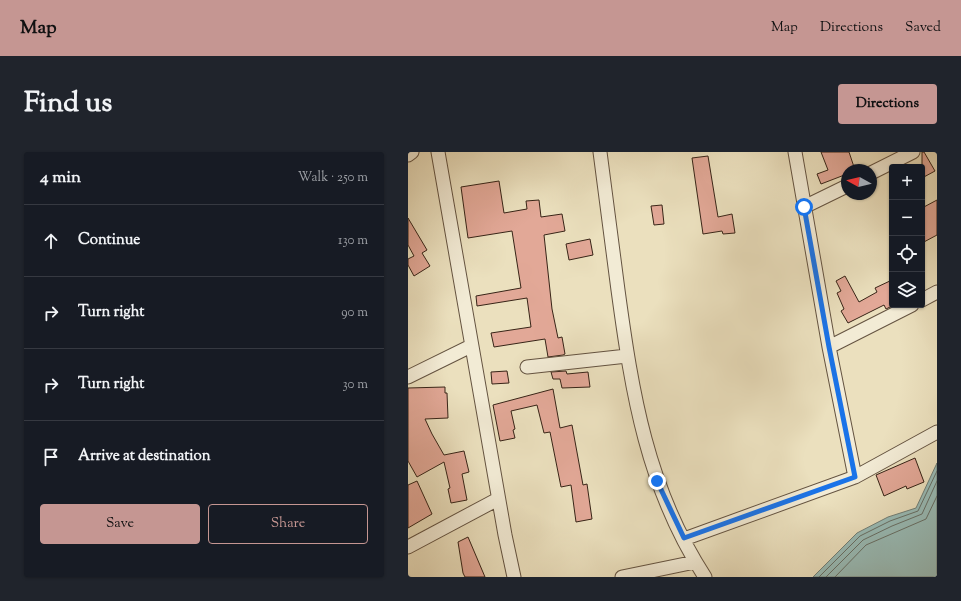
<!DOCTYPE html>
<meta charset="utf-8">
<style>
body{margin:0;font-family:"Sorts Mill Goudy",serif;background:#20242c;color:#f1f3f6}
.controls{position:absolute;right:12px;top:12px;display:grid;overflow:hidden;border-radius:4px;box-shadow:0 1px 3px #0004}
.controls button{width:36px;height:36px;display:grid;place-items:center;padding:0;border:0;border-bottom:1px solid #363941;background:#171b24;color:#f1f3f6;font:20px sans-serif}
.compass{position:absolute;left:433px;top:12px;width:36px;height:36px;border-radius:50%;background:#171b24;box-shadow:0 1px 3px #0004;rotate:278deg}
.stop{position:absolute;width:12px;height:12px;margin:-9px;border:3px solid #1a73e8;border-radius:50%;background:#fff}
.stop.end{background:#1a73e8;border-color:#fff;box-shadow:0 1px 4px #0008}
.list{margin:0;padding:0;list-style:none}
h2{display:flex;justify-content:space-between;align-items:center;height:52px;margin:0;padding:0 16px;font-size:17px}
h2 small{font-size:13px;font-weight:400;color:#9ea1a6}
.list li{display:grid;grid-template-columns:26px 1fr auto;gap:12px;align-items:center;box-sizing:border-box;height:72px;padding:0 16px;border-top:1px solid #363941}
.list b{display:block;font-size:15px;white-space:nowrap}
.list em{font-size:13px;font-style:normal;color:#9ea1a6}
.actions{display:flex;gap:8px;padding:12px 16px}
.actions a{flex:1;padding:9px 0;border:1px solid #c59692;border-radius:4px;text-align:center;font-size:14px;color:#c59692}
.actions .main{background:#c59692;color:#111}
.icon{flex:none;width:22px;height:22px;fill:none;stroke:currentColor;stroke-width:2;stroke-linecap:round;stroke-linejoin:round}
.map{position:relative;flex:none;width:529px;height:425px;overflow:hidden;border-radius:4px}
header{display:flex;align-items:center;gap:24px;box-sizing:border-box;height:56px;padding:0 20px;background:#c59692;color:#111}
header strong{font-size:19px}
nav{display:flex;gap:22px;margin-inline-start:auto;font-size:14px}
.intro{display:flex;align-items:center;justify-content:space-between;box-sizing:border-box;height:96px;padding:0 24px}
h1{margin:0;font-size:28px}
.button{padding:10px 18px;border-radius:4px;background:#c59692;color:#111;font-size:14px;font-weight:700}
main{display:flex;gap:24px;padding:0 24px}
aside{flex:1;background:#171b24;border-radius:4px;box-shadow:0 1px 3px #0004}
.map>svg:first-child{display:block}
.water{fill:#99bcb7;stroke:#727f77}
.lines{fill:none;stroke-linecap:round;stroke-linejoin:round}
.shore{stroke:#687067;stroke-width:1}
.building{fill:#e2a897;stroke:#372417}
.street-casing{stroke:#645341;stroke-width:15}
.street{stroke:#f2ebd5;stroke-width:13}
.route{stroke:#1a73e8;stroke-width:5}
</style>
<header>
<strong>Map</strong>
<nav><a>Map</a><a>Directions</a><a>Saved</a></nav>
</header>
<div class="intro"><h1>Find us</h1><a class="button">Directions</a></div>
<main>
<aside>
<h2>4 min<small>Walk · 250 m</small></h2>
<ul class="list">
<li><svg class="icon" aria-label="ahead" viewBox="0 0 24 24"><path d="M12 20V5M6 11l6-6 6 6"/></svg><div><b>Continue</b></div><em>130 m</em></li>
<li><svg class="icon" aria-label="right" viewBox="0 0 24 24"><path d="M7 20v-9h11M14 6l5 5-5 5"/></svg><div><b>Turn right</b></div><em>90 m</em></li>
<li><svg class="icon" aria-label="right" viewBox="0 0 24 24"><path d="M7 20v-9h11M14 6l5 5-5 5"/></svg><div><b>Turn right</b></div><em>30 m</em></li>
<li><svg class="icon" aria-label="arrive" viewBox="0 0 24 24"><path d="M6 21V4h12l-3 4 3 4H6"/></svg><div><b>Arrive at destination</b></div></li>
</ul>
<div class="actions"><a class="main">Save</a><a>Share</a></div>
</aside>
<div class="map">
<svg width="529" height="425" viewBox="0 0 529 425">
<rect width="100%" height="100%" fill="#ebe0be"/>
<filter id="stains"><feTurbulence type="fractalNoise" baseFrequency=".005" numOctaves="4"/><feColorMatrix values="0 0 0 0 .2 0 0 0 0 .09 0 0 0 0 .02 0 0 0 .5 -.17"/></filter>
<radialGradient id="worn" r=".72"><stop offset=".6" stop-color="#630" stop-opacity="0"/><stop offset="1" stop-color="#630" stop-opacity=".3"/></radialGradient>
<path class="water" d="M529,311V425H405L449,381L480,365L508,356Z"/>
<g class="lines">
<path class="shore" d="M411,425L452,384L482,369L510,359L529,319
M418,425L455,388L484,374L514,362L529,329
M427,425L458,393L518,367L529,344"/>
</g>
<path class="building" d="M413,0H441L447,18H439V22L413,32L409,22L420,18Z
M514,0H516L527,19L514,26Z
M300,4L310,65L324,62L327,81L315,82L314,79L295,82L284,6Z
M91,29L96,61L119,57L118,49L131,48L133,65L154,62L157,79L136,83L144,157L150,186L154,185L157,202L155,203L140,205L137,187L86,195L83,181L123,175L119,146L69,154L68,144L113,136L104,79L60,86L53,35Z
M529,48V83L514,91V56Z
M254,53L256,72L246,73L243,54Z
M0,66L19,98L14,101L22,114L6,124L0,113V107L6,104L0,93Z
M182,87L185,103L161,108L158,92Z
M437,124L451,150L469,140L467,136L484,128V154L478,157L476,153L440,171L433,159L436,157L429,141L433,139L428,129Z
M99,219L101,231L84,232L83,220Z
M158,219L159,222L180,220L182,235L154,236L152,227H145L143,220Z
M37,235V241H39L40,266L17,267L24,282L36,303L56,299L61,320L54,322L59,348L43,351L40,337L42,336L36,310L9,325L0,309V236Z
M145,237L152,276L164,273L175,333L179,332L184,367L168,370L163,333L153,335L142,280L136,281L129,253L103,259L107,277L105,278L107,286L92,289L85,253Z
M507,306L516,330L499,337L498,334L476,344L468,323Z
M9,329L24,362L0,376V333Z
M60,385L77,425H57L55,421L50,390Z"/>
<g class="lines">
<defs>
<path id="street" d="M30,0L97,383L106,425
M192,0C198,46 204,92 210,138C224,241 239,336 297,425
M0,3L4,0
M463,21L505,0
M396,55L439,34
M514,148L529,140
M421,195L504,153
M119,215L219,204
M0,225L63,194
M447,325L529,280
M276,387L447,325L421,195L387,0
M0,395L90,347
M214,425L287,410"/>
</defs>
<use href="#street" class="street-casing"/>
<use href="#street" class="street"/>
</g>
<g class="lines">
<path class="route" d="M249,329L276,386L447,325L421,195L396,55"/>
</g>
<rect width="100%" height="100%" filter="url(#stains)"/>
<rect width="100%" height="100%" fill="url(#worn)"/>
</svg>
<div class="controls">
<button>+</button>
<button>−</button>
<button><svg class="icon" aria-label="locate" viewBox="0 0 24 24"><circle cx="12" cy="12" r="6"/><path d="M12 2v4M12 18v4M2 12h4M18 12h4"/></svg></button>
<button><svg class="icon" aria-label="layers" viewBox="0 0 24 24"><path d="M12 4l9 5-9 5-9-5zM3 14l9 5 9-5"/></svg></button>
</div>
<svg class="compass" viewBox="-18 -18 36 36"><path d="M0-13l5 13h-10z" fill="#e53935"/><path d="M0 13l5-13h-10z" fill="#9ea1a6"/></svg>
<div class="stop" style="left:396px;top:55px"></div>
<div class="stop end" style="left:249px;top:329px"></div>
</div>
</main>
